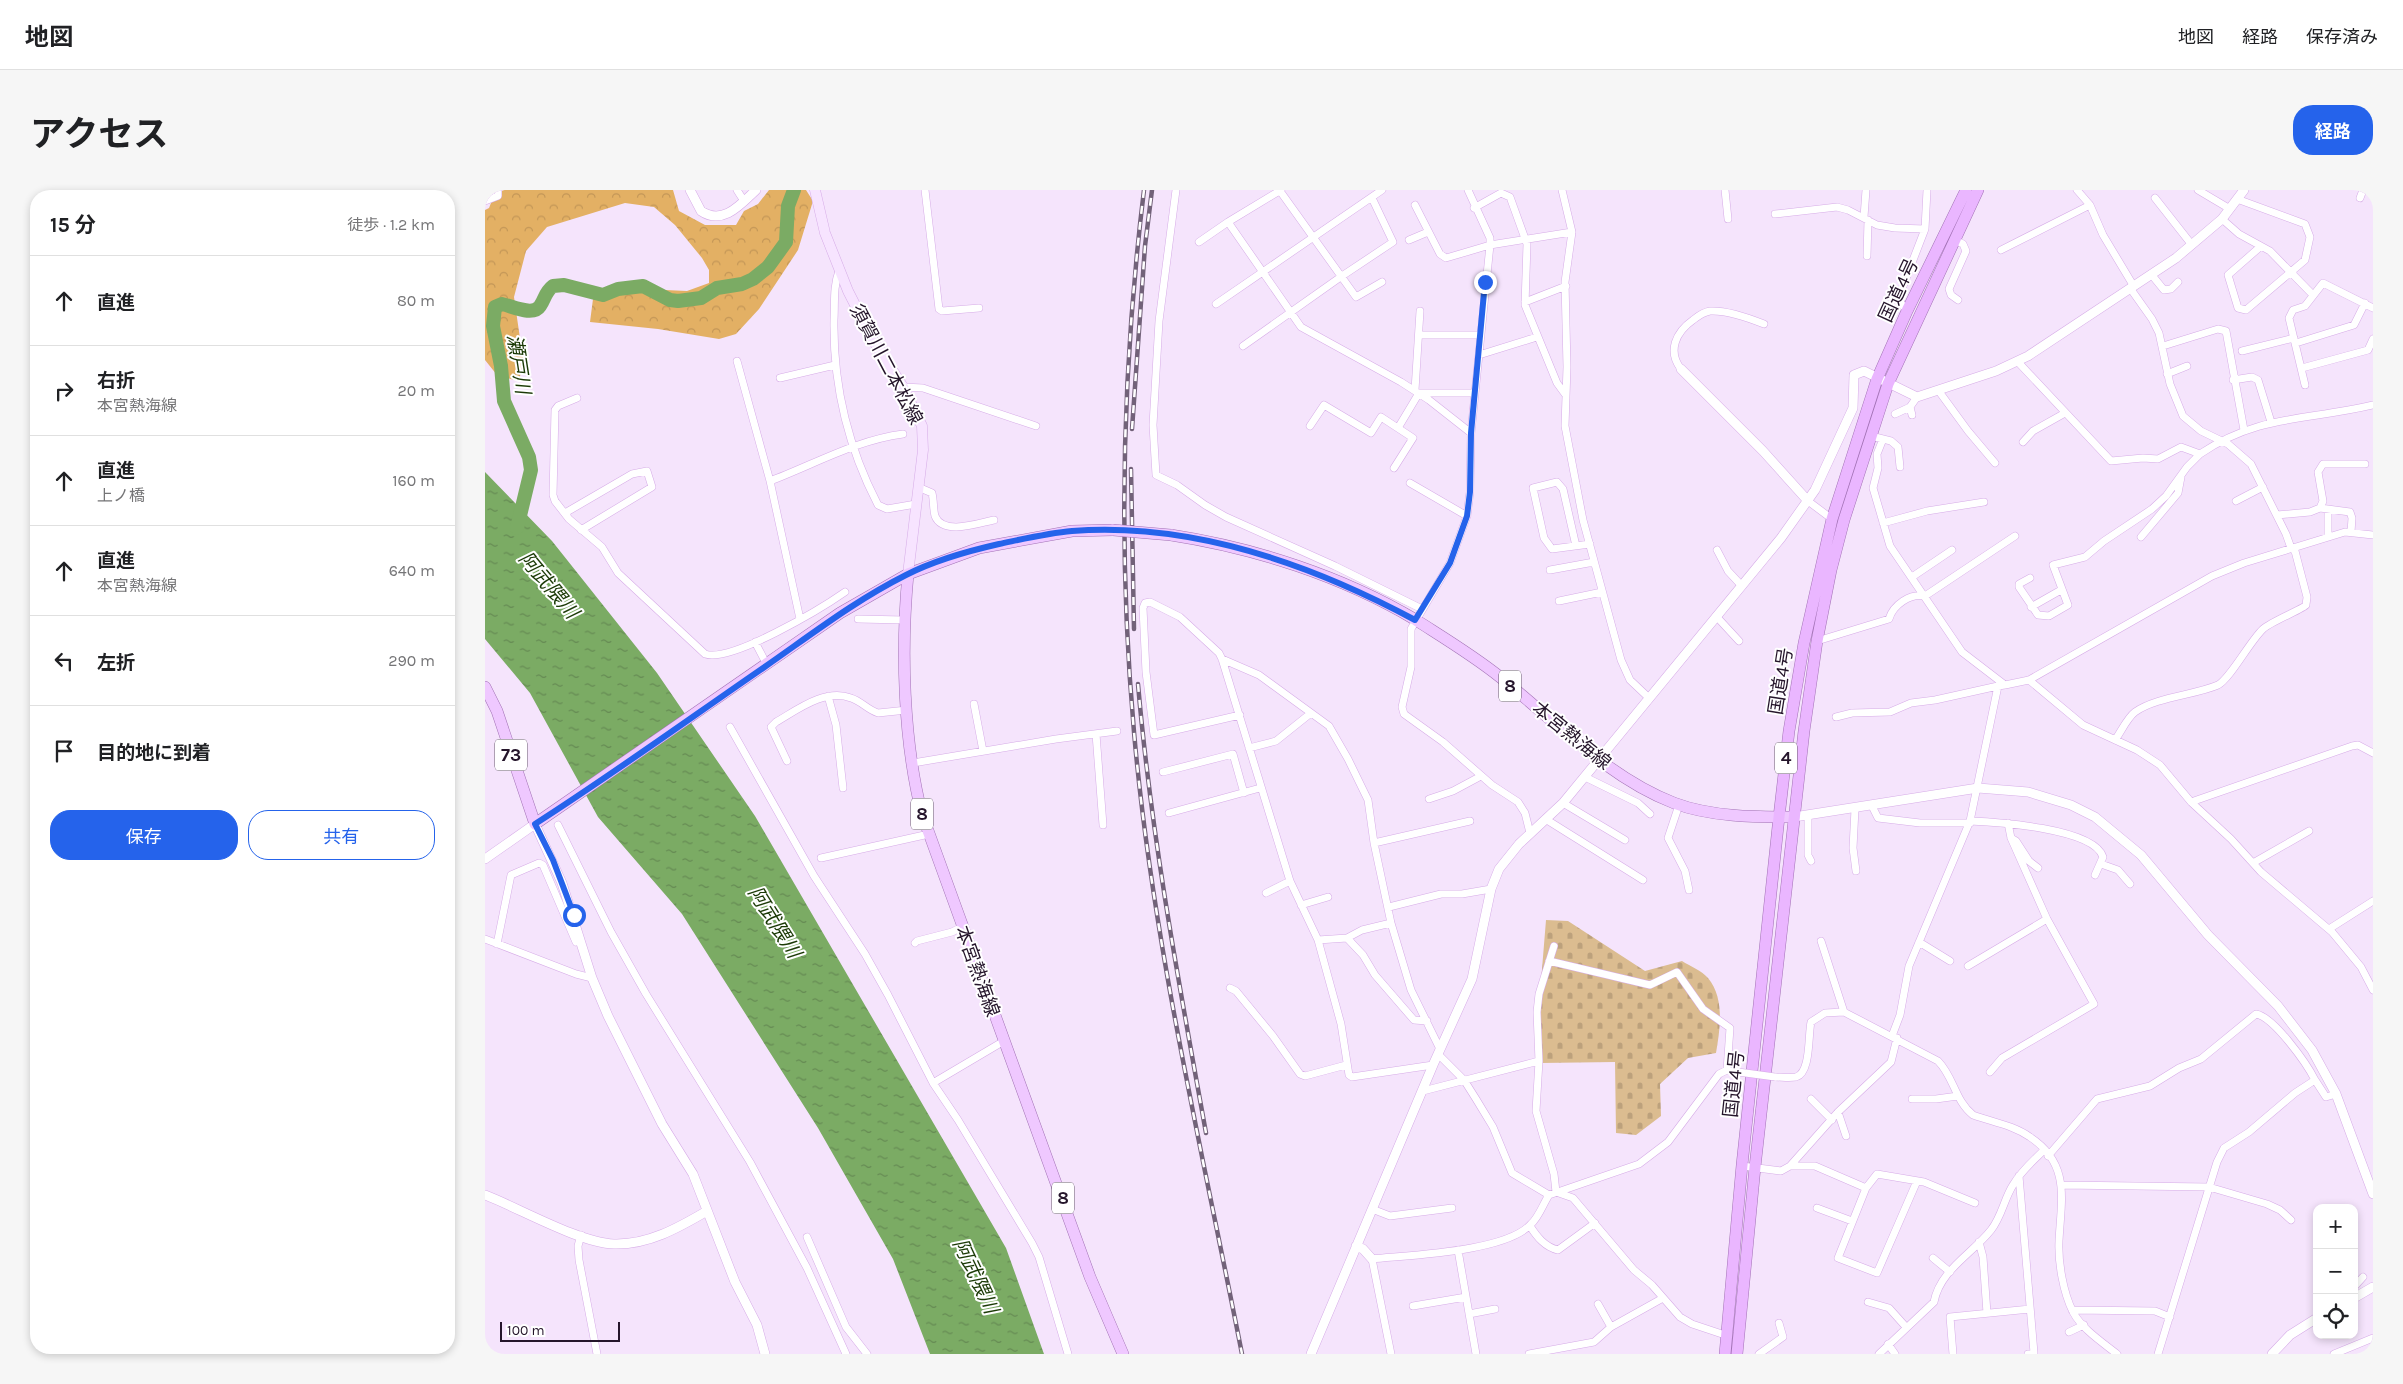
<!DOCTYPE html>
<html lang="ja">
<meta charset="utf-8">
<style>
body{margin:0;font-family:Karla,"Noto Sans JP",sans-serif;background:#f6f6f6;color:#202124}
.controls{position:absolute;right:15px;bottom:15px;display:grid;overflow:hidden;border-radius:10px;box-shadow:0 2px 8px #0003}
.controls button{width:45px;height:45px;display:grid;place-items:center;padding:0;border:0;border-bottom:1px solid #e0e0e0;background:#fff;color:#202124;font:25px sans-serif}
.scale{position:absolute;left:15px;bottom:12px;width:120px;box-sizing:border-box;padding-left:5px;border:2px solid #25152b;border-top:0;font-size:14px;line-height:18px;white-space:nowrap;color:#25152b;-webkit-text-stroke:4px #fff;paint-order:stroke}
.stop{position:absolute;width:15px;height:15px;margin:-11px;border:4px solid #2563eb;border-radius:50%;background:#fff}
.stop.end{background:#2563eb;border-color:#fff;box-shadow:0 1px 5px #0008}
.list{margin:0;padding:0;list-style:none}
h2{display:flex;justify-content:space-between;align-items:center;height:65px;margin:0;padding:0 20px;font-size:21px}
h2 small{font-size:16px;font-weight:400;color:#757577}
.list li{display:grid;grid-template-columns:32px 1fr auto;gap:15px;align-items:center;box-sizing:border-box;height:90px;padding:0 20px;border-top:1px solid #e0e0e0}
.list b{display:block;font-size:19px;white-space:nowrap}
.list p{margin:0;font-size:16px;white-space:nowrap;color:#757577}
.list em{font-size:16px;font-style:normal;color:#757577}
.actions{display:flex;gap:10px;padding:15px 20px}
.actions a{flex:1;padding:11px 0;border:1px solid #2563eb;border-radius:20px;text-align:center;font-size:18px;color:#2563eb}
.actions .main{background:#2563eb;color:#fff}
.icon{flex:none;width:28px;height:28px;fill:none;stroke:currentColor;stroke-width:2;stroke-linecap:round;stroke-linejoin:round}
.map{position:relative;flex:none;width:1888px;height:1164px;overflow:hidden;border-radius:20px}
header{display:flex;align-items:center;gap:30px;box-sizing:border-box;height:70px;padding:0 25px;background:#fff;border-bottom:1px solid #e0e0e0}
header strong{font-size:24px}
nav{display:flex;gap:28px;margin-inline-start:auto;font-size:18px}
.intro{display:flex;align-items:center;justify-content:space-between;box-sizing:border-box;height:120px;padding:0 30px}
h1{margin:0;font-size:35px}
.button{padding:12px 22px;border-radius:20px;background:#2563eb;color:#fff;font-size:18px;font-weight:700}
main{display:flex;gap:30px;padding:0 30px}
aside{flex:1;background:#fff;border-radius:20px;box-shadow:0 2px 8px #0003}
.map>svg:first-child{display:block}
.forest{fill:url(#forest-crowns)}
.cemetery{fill:url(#cemetery-stones)}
.water{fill:url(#water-ripples)}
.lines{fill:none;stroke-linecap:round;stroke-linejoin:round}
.river{stroke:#7bab64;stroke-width:14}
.minor-casing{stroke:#d6ace7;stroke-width:8}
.tertiary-casing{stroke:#d6ace7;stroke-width:10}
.secondary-casing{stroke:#d6ace7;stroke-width:11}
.primary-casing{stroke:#a272b5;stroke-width:12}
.trunk-casing{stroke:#a272b5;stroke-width:12}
.minor{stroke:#fff;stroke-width:7}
.tertiary{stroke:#fff;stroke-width:9}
.secondary{stroke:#f7e4ff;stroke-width:10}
.primary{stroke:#efc8ff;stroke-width:11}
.trunk{stroke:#eab6ff;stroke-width:11}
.rail-casing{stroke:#726279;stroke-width:4.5}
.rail{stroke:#fff;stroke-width:2.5;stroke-dasharray:8;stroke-linecap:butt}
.minor-bridge-casing{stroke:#d6ace7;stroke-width:8;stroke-linecap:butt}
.primary-bridge-casing{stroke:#a272b5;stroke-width:12;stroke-linecap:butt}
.minor-bridge{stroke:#fff;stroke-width:7}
.primary-bridge{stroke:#efc8ff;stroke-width:11}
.route{stroke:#2563eb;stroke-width:6}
.labels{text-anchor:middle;stroke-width:4;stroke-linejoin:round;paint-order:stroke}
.shield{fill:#fff;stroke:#665b6b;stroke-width:1}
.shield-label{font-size:18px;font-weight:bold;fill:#25152b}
.street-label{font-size:19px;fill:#25152b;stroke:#fff}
.water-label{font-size:20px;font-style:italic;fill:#1b3a06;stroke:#fff}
</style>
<header>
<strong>地図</strong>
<nav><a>地図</a><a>経路</a><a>保存済み</a></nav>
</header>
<div class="intro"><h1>アクセス</h1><a class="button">経路</a></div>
<main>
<aside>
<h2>15 分<small>徒歩 · 1.2 km</small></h2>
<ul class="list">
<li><svg class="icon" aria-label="ahead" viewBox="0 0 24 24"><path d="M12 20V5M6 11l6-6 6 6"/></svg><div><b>直進</b></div><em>80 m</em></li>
<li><svg class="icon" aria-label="right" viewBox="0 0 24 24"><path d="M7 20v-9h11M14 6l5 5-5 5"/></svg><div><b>右折</b><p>本宮熱海線</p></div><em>20 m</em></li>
<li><svg class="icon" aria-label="ahead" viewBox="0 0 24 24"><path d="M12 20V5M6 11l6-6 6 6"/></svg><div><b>直進</b><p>上ノ橋</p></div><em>160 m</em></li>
<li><svg class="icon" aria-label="ahead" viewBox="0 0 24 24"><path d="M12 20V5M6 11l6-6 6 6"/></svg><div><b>直進</b><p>本宮熱海線</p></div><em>640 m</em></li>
<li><svg class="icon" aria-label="left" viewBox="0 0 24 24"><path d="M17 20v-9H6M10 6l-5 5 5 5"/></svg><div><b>左折</b></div><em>290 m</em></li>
<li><svg class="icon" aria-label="arrive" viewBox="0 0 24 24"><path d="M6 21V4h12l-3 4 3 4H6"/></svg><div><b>目的地に到着</b></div></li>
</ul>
<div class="actions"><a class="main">保存</a><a>共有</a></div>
</aside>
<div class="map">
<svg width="1888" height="1164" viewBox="0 0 1888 1164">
<defs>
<pattern id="forest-crowns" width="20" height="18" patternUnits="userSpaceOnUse" patternTransform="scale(1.25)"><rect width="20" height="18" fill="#e3b064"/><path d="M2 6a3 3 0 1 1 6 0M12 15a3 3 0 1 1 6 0" fill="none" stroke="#c39657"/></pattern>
<pattern id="cemetery-stones" width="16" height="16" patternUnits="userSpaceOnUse" patternTransform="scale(1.25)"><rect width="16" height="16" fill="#dbbc90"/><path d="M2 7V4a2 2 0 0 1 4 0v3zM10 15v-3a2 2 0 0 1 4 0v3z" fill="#bca17c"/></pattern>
<pattern id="water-ripples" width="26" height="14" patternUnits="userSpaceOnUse" patternTransform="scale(1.25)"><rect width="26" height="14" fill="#7bab64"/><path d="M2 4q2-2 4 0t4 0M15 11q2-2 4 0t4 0" fill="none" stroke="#658a53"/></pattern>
</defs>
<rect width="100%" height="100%" fill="#f5e4fc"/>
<path class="forest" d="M19,0H188L194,21L220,35H251L259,21L273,14L284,0H321L328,11L313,60L274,119L251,144L234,149L173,139L105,132L108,109L158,99L202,101L224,93V80L217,68L190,35L169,17L140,13L62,37L41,61L29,107L39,176L33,191L12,185L0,170V20L4,18L10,3Z"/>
<path class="cemetery" d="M1061,730L1083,731L1160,781L1197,771C1205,776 1217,781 1223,788C1240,808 1235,840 1231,863L1203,868L1175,894L1176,926L1151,945L1131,943L1130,872L1056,873L1054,816Z"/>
<path class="water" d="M0,282L67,351L172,483L270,626L521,1058L559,1164H445L408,1069L333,938L197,724L113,627L45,503L0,449Z"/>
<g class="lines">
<path class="river" d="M32,338L46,280L44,267L19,211L16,176L8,136L10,117L17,114C27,116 48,127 55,116C60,109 60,102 68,96L79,95L118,105L133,99L158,96L185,110L193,111L216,108L232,98L257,94L268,89L283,77L301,52L303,16L309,0"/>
<defs>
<path id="minor" d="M252,0L259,11
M440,0L454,119L457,121L494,118
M691,0L674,131L668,235L671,285L692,295L720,315L741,327L850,376L937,419
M796,0L743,32L816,137L916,192L944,210L986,243
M983,0L1005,48V55L986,243L985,302L982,326L965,373L926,439V477L917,517L919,524L958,552L1007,595L1033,612L1040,623L1045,643
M1077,0L1087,42L1080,92L1082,177L1080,236L1098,330L1136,470L1145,490L1163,507
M1240,0L1243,29
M1592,0L1605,15L1618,45L1648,95
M1713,0L1745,19
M795,1L871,107L897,92
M1670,8L1707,55
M1875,8L1878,0
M1752,9L1820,34L1825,47L1820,70L1761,120L1753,118L1743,85L1775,57
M0,11L13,6V0
M930,15L955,64L961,68L1005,55L1087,42
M989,18L1016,3L1025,7L1042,54L1040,115L1072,193L1080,204
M1290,24L1352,17L1363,20L1392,35L1410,38L1440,39L1413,109L1422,121
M1379,27L1381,0
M1737,29L1754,44L1785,61L1828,105
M1440,39L1442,0
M924,50L943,42
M1470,50L1478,54L1481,61L1464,99L1466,105L1473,110
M714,52L743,32
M1516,60L1605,15
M1382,66L1383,30
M354,81C348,97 350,112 349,130C348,195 363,257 393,315L402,319L431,314
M1666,84L1679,100L1686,99L1693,92
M1040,112L1081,96
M731,114L897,0
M934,145H994
M1811,153L1869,135L1880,113
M758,156L857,86L908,52L887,8
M1678,156L1733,139L1741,141L1759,240
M1757,161L1809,148
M994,165L1052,147
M252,171L285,291L315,429
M1533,172L1626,271L1658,268L1673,269L1696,257L1715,264C1774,224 1822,231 1888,215
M1817,178L1883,160L1888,149
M1196,179C1182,161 1191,142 1208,130C1213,126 1219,122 1225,121C1242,120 1264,128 1279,134
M1682,184L1702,176
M295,188L350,175
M1748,190L1767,187L1773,190L1786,232
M1820,195L1804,128L1808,120L1820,116L1838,93L1888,118
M418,197L438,198L551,236
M930,200L935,121
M1453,200L1483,241L1510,273
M92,208L73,216L70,220L68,305L70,311L84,329L117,357L133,383L220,464C246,473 337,418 360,402
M1425,217L1427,225
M1410,224L1425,217L1432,207
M825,236L839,215L886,243L896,227L928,248L909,278
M913,238L934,203H990
M1386,246L1406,251L1413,257L1415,277
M1398,249L1392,264L1393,278L1388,298L1405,356L1477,462L1520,495L1544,490L1727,386L1759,373L1860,342L1888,345
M1538,252L1548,241L1580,223
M285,291C328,275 371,250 418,244
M925,293L982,326
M433,297L447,303C449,311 448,319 450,326C458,346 494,333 509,330
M1323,311L1347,329
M1751,311L1778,297
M1835,318L1865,322L1867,328L1866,342
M1843,320V346
M80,323L147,284L162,281L167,297L96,340
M1792,325L1825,322L1835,318L1838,311L1833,282L1838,274H1880
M1398,333L1442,321L1499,312
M1656,347L1693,303L1696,287
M1091,356L1078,299L1072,292L1048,298L1059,348L1067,359L1105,354
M1232,360L1243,381L1256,395
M1065,380L1109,372
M1427,387L1467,360
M1545,388L1534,394V397L1553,425L1564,426L1583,415L1568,375L1600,367L1619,351L1667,319L1681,306L1702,277L1715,264
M1074,411L1117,402
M1546,417L1576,400
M1231,426L1254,451
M373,429L419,430
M1332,451L1404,429C1408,415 1425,403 1440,406L1530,346
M270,452L282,475
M737,469L774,485L844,536L863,569L883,610L889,653L906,733L926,800L955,859
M1544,490L1598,535L1652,560L1675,575L1706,612L1746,649L1776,682L1847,742L1876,777L1888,800
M343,506L351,535L358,598
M489,514L498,561
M755,525L669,545L661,482L658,418L660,413L665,412L695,427L734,463L737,469L805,691L833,750L856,834L864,885L867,887L948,875
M1351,527L1367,523L1405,522L1426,513L1450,510L1513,496
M245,537L329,686L380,764L403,805L448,893L473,930L547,1053L554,1067L583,1164
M611,544L618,635
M1630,550C1636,542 1642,528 1650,522C1671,507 1710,505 1733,495C1745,489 1765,451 1778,439C1787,431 1818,419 1821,415C1821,413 1822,409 1822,407L1810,361L1806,358L1801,344L1766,274L1743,254L1716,241L1698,226L1685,194L1674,143L1667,129L1645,98
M764,558L791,551L826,523
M302,571L286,537L291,532C312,520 340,498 366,508C376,511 383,520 393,523L422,520
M428,573L571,549L632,541
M678,582L748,564L759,603
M1100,587L1153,613L1165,624
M944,609L968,601L996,586
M1706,612L1867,556L1873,555L1888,563
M1078,613L1140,650
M1194,615L1183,648L1200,681L1204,700
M1387,616L1393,628L1435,633H1485
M1370,619L1368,658L1371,681
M684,623L775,598
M1323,626V665L1326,671
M1062,630L1158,690
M1485,631C1511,632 1609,638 1618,667L1610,685
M73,635L126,742L161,804L265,972L322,1078L361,1164
M1526,648L1531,651L1544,671L1553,678
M889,653L985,631
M336,668L444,644
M1768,673L1824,641
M1616,674L1633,680L1645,694
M781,703L805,691
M816,715L843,707
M904,717L956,704H977L1006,699
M1844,739L1888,711
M862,748L878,765L890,785L929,830L942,831
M0,749L91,784L107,788
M833,750L862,748L877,740L906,733
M1336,751L1359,822
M1434,752L1465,771
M430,753L432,751L467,742L477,737
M12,754L26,685L54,673L58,675L91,752
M1064,771L1165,795L1192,782L1218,819L1245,838L1242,880
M1483,776L1562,729
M745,798L751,801L788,846L815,884L820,886L861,875
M1407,846L1415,825L1424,776L1485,631L1513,496L1520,495
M953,864L979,890L991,909L1008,937L1027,983L1064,1005
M1054,871L1052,822L1054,804L1069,756
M1505,882L1517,868L1609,814L1562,729L1526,648L1523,633
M1290,887C1297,887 1304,888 1311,887C1326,883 1323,845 1326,832L1340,823L1359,822L1453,871C1469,887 1470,911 1488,925C1507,932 1528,935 1545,947C1586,974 1576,1010 1574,1051C1573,1072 1578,1102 1588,1122C1597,1139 1617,1152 1632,1164
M448,893L519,851
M938,901L1054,871L1051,921L1069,984L1071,1002L1088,1008L1149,1080L1167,1095L1195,1127L1207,1134L1240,1145
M1326,909L1347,930
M1427,909H1451L1473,906
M1353,922L1361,946
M1563,966L1612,909L1665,896L1694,878L1716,869L1771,824C1789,827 1822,874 1830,890
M1257,976L1296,981L1305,976L1353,922L1406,872L1412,848
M1305,976H1330L1381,998
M1534,986L1549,1163L1543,1164
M1432,991L1392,1083L1353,1068L1381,998L1392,984L1439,992L1490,1013
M1577,995L1724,997L1782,1014L1795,1020L1806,1030
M1332,1018L1367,1031
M887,1019L905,1026L967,1018
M1045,1036C1052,1047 1060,1057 1073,1060L1110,1033
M96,1045L93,1056L94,1070L112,1164
M322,1047L361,1137L382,1164
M1494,1052L1498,1067L1502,1123
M973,1060L991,1164
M1448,1068L1465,1082
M1869,1097L1878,1087
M1383,1112L1404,1118L1421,1137
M1113,1114L1126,1137
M928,1116L981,1107
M1587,1120L1670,1121L1685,1127
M984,1124L1010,1119
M1584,1142L1599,1135
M1403,1154L1410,1164
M906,1164L887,1069C924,1065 1021,1062 1046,1034C1054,1027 1058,1014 1064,1005L1154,974L1183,952L1234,884L1242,880L1253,882
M1044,1164L1109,1152L1126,1137L1178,1108
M1274,1164L1298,1147L1294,1133
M1394,1164L1449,1112C1455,1080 1487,1064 1506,1040C1517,1026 1519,1009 1528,995C1536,981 1548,971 1559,960
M1468,1164L1465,1127L1545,1119
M1673,1164L1732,972L1739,958L1764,942L1810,903L1830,890L1841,907L1851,904
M1849,1164L1888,1148"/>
<path id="tertiary" d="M205,0L216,21C238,36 256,14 271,0
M1196,179L1278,261L1323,311
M1309,627L1493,598L1543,602L1586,615L1610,627L1656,665L1723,745L1793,816L1827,860L1851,904L1888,1004
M0,669L50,634L77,693L107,788L123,826L177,934L208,984L250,1092L272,1135L280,1164
M0,1005C34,1018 95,1053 129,1054C163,1055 193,1038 222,1021
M871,1056L878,1059L887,1069
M1869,1108L1888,1097
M826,1164L948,875L987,789L1006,699L1014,679L1034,654L1078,613L1296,348L1330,300L1368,218L1369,185L1379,181L1432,207L1511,181L1543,166L1691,68L1737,29L1759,0
M1787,1164L1805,1145L1832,1128"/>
<path id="secondary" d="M330,0L340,43L363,101L388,150L418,197L437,236L438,260L423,384"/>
<path id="primary" d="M686,345C770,358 857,386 931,430C959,448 989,466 1015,487C1070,531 1122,587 1189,613C1226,627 1270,627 1309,627
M423,384C416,459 418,550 437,624L605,1087L638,1164
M0,497L12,521L50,634L355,423L423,384L494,358L587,341L628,340"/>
<path id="trunk" d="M1240,1164L1257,975L1294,627L1304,541L1319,453L1347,329L1392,189L1422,121L1481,0
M1252,1164L1270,977L1319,541L1332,451L1346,380L1359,330L1403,194L1493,0"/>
</defs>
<use href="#minor" class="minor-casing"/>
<use href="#tertiary" class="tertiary-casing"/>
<use href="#secondary" class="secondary-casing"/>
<use href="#primary" class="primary-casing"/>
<use href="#trunk" class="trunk-casing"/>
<use href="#minor" class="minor"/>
<use href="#tertiary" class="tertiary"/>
<use href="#secondary" class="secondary"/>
<use href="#primary" class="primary"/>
<use href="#trunk" class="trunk"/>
<defs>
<path id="rail" d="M659,0C637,180 633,361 649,542C667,749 717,960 757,1164
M647,239L660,56L667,0
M646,279L649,439
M653,494C666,645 694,794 721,943"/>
</defs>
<use href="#rail" class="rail-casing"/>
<use href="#rail" class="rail"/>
<defs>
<path id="minor-bridge" d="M1253,882L1290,887"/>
<path id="primary-bridge" d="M628,340L686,345"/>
</defs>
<use href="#minor-bridge" class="minor-bridge-casing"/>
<use href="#primary-bridge" class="primary-bridge-casing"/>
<use href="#minor-bridge" class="minor-bridge"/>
<use href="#primary-bridge" class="primary-bridge"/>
</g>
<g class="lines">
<path class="route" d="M89,725L68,670L50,634C128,584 204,529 281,476C327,444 371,410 421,385C450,370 483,361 514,354C538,349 563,343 587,341C707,332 826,374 930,430L965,373L982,326L985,302L986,243L1000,92"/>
</g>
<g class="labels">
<g class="shield">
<rect x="1014" y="480.5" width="22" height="31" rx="4"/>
<rect x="10" y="549.5" width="32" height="31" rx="4"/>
<rect x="1290" y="552.5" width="22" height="31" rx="4"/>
<rect x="426" y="608.5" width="22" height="31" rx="4"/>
<rect x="567" y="992.5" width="22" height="31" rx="4"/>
</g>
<g class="shield-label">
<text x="1025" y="502">8</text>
<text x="26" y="571">73</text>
<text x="1301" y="574">4</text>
<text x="437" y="630">8</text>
<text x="578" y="1014">8</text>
</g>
<g class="street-label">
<text transform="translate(1413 100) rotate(-65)" y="7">国道4号</text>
<text transform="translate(402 174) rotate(62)" y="7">須賀川二本松線</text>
<text transform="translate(1295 491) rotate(-81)" y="7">国道4号</text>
<text transform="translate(1087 545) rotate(39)" y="7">本宮熱海線</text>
<text transform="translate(493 781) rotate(70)" y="7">本宮熱海線</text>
<text transform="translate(1248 894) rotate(-84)" y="7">国道4号</text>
</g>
<g class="water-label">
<text transform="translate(34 174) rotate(81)" y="7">瀬戸川</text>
<text transform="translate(64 395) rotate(50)" y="7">阿武隈川</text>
<text transform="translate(290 732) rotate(58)" y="7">阿武隈川</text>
<text transform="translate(491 1086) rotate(65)" y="7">阿武隈川</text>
</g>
</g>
</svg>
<div class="controls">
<button>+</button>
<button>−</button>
<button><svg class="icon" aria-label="locate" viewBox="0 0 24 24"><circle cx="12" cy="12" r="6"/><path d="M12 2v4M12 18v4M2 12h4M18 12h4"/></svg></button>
</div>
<div class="scale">100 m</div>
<div class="stop" style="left:89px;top:725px"></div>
<div class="stop end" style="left:1000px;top:92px"></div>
</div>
</main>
